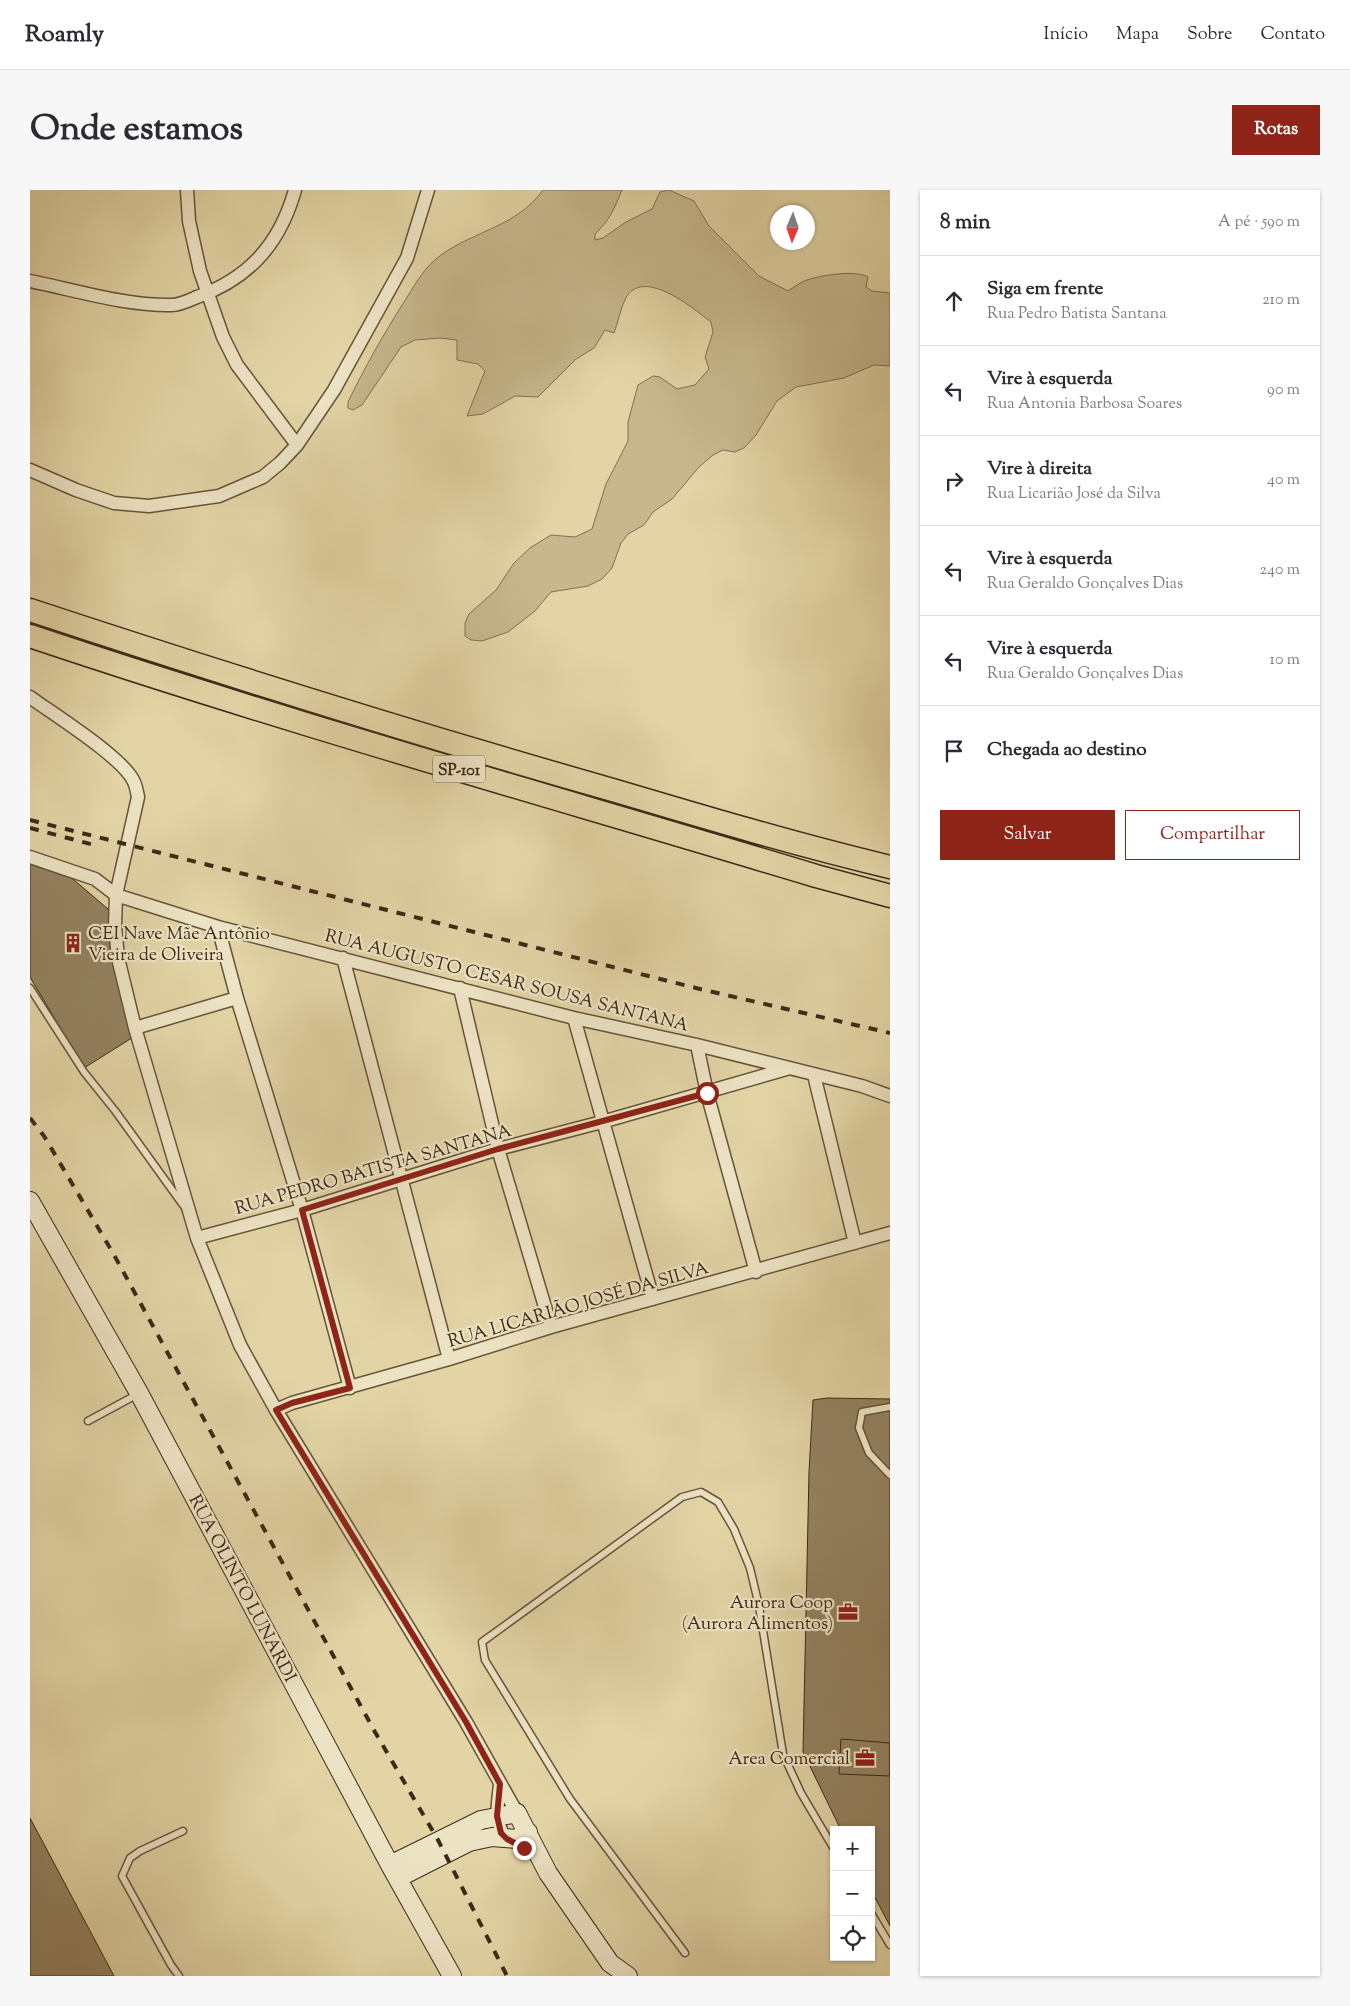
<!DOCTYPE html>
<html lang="pt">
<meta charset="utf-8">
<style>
body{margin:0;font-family:"Sorts Mill Goudy",serif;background:#f7f7f7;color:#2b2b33}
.controls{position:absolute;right:15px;bottom:15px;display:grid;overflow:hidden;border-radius:0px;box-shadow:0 1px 4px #0004}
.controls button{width:45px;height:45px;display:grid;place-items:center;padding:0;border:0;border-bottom:1px solid #e1e1e2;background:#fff;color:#2b2b33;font:25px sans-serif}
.compass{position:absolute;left:740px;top:15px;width:45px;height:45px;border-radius:50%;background:#fff;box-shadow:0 1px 4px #0004;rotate:182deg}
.stop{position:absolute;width:15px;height:15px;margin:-11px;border:4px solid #8f2418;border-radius:50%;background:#fff}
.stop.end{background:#8f2418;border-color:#fff;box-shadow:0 1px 5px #0008}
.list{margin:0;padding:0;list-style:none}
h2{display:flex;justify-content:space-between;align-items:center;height:65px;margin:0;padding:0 20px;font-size:21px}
h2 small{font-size:16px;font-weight:400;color:#7c7c81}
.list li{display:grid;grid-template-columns:32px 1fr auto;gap:15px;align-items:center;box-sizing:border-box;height:90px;padding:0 20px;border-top:1px solid #e1e1e2}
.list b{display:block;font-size:19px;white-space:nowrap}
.list p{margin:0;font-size:16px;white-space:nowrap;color:#7c7c81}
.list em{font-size:16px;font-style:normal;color:#7c7c81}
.actions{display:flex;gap:10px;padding:15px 20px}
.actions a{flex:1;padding:11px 0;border:1px solid #8f2418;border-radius:0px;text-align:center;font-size:18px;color:#8f2418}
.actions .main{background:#8f2418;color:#fff}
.icon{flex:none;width:28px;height:28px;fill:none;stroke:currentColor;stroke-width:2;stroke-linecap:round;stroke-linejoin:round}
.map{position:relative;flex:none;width:860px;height:1786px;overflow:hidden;border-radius:0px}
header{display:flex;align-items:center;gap:30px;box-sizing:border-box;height:70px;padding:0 25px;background:#fff;border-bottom:1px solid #e1e1e2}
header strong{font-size:24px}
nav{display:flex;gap:28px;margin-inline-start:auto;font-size:18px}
.intro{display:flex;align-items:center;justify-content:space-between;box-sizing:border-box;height:120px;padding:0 30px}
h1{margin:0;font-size:35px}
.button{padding:12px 22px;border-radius:0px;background:#8f2418;color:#fff;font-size:18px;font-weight:700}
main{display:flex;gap:30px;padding:0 30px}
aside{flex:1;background:#fff;border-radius:0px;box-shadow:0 1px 4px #0004}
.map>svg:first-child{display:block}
.green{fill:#c6b78d;stroke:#827052}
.building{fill:#938260;stroke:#3e2916}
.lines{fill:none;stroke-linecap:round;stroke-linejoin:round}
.lane-casing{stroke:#67543a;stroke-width:9}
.street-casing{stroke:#67543a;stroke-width:15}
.secondary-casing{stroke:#3e2916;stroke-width:20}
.highway-casing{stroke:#3e2916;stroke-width:25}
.lane{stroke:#ece3c4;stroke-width:6}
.street{stroke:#ece3c4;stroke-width:12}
.secondary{stroke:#ece3c4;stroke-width:18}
.highway{stroke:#e2d4a5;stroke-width:22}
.rail{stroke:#3e2916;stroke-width:4;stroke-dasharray:9 9;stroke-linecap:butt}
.route{stroke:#8f2418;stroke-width:6}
.labels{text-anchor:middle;stroke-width:4.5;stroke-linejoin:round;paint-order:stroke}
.shield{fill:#ece3c4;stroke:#72614a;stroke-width:1}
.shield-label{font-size:16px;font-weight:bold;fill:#3e2916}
.poi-label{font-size:18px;fill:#3e2916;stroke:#ece3c4;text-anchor:end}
.street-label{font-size:18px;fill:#3e2916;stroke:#ece3c4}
</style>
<header>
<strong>Roamly</strong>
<nav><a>Início</a><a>Mapa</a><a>Sobre</a><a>Contato</a></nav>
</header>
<div class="intro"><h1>Onde estamos</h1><a class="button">Rotas</a></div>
<main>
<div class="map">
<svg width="860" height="1786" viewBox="0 0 860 1786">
<rect width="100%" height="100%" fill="#e2d4a5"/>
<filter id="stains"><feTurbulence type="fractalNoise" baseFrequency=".004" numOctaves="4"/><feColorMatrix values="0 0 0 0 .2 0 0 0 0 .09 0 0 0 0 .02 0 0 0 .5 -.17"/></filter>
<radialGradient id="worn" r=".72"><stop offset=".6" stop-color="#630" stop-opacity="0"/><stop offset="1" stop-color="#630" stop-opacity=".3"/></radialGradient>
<path class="green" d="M513,0H592C584,19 580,30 565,44V50L573,48L596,32L622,19L630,2L639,0L664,11L679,36L729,86L758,101C763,98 767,95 772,92C784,86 826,79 838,87L836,97L842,101L860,103V176L844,175L814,188L766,197L747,211L726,245L714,258L705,262L693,260L683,265L669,277L642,309L623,322L614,335L598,344L591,353L582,378L572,389L558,396L521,402L505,421L478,442L452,451L441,450L435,446V433L439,424L466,400L484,373L500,358L521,345L545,347L562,339L576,294L598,251V232L608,195L623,186L630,187L647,199L665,195L679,179L675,167L683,142L681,132C665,120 616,78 597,106C591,116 588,132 584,143L575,140L564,158L546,169L508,207L485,206L453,224L437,226L455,181L448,174L427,170V150L410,148L385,150L371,157L332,215L323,220L318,218V212C335,177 353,145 374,112C385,95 394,77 411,65C446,40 486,37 513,0Z"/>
<path class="building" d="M0,671L37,684L78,719L105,846L54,878L0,787Z
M797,1208L860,1209V1736L841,1700V1640H811L773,1562L779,1282L783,1210Z
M811,1549L860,1553V1586L809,1584Z
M0,1628L84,1786H0Z"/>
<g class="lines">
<defs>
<path id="lane" d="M0,798L54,882L86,922L153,1015
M860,1217L832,1222L829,1238L839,1263L860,1285
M58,1231L108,1204
M841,1723L860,1755
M655,1763L540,1609L455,1470L452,1452L652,1307L671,1302L688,1312L704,1339L720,1378L729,1416L753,1564L771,1603L804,1659
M149,1786L141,1775L92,1686L100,1668L110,1661L153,1641"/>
<path id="street" d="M157,0L159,31L170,81L193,147L207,175L267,255
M0,91C45,100 96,116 142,115C150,115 160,110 167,107C220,88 250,53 265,0
M0,280L46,300L84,313L119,316L189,306L233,287L250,273L267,255L304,200L377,68L398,0
M0,507C23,524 94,568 104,592C106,596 107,602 108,607L86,705L85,736L88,768L105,838L167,1048L210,1155L246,1220L436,1532L487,1623
M0,667L65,689L86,705L188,737L544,828L667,855L832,896L860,906
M188,737L207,808L272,1020L320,1198
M313,768L419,1169
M430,798L468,959L521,1137
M544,828L623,1109
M105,838L207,808
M667,855L677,903L726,1082
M784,885L825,1053
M167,1048L272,1020L468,959L572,932L760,878
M246,1220L262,1213L419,1169L521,1137L860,1043
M470,1594C468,1614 463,1634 477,1649"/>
<path id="secondary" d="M0,1011L109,1203L360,1675L422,1786
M360,1675L451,1630L487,1623L518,1683L580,1773L598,1786
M368,1688L439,1652L462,1647L486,1649L498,1642"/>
<path id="highway" d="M0,420C194,484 389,545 586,601C677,628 768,655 860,677
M0,446C259,533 524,607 786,686L860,706"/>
</defs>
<use href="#lane" class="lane-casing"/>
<use href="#street" class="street-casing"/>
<use href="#secondary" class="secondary-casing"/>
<use href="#highway" class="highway-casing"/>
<use href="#lane" class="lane"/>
<use href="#street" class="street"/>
<use href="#secondary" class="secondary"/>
<use href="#highway" class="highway"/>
<path class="rail" d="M0,630L670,799L860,843
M0,638L68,656
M0,928L14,946L83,1063L345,1542L408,1650L477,1786"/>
</g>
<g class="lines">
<path class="route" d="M494,1658L477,1649L471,1643L467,1626L470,1594L436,1532L246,1220L262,1213L320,1198L272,1020L468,959L677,903"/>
</g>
<defs>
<symbol id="building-bare" viewBox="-9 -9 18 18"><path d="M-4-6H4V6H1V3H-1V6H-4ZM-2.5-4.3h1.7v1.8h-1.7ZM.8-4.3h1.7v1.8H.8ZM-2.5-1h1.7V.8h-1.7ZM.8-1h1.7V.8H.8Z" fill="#8f2418" stroke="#ece3c4" stroke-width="2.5" paint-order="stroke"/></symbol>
<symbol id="office-bare" viewBox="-9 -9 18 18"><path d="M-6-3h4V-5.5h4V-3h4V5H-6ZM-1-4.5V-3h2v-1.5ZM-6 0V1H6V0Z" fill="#8f2418" stroke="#ece3c4" stroke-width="2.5" paint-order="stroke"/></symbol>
</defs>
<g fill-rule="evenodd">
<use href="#building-bare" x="29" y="739" width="28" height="28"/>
<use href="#office-bare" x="804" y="1408" width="28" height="28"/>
<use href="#office-bare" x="821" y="1554" width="28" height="28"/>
</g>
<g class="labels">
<rect class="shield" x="403" y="565.5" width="52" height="27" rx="4"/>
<g class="shield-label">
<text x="429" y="585">SP-101</text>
</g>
<g class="poi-label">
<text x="58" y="749" text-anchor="start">CEI Nave Mãe Antônio<tspan x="58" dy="21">Vieira de Oliveira</tspan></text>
<text x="803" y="1418">Aurora Coop<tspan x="803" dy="21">(Aurora Alimentos)</tspan></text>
<text x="820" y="1574">Area Comercial</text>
</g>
<g class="street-label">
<text transform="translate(477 790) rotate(14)" y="6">RUA AUGUSTO CESAR SOUSA SANTANA</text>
<text transform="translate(343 979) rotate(-16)" y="6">RUA PEDRO BATISTA SANTANA</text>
<text transform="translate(548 1114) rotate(-16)" y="6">RUA LICARIÃO JOSÉ DA SILVA</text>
<text transform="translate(213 1398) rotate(62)" y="6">RUA OLINTO LUNARDI</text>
</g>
</g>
<rect width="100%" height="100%" filter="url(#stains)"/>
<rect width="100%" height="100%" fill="url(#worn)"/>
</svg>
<div class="controls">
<button>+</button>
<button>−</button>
<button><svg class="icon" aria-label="locate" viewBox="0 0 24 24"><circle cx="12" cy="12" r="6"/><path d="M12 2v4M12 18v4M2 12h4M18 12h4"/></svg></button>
</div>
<svg class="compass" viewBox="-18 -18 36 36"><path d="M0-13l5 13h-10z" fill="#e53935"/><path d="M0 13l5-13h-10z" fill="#7c7c81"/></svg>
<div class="stop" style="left:677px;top:903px"></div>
<div class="stop end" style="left:494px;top:1658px"></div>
</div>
<aside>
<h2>8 min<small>A pé · 590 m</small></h2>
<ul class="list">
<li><svg class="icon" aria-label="ahead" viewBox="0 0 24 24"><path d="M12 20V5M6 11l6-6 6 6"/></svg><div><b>Siga em frente</b><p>Rua Pedro Batista Santana</p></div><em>210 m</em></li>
<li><svg class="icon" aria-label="left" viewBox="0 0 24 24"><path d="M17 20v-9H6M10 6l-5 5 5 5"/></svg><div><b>Vire à esquerda</b><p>Rua Antonia Barbosa Soares</p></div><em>90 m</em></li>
<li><svg class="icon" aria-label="right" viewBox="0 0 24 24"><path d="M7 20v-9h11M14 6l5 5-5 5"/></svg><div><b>Vire à direita</b><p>Rua Licarião José da Silva</p></div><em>40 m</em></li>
<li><svg class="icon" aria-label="left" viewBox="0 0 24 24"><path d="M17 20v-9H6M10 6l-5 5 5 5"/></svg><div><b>Vire à esquerda</b><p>Rua Geraldo Gonçalves Dias</p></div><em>240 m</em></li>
<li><svg class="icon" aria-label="left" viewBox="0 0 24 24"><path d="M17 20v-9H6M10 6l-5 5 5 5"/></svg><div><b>Vire à esquerda</b><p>Rua Geraldo Gonçalves Dias</p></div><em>10 m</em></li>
<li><svg class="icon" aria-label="arrive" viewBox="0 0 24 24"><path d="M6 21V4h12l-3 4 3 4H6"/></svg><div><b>Chegada ao destino</b></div></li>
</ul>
<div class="actions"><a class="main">Salvar</a><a>Compartilhar</a></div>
</aside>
</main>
